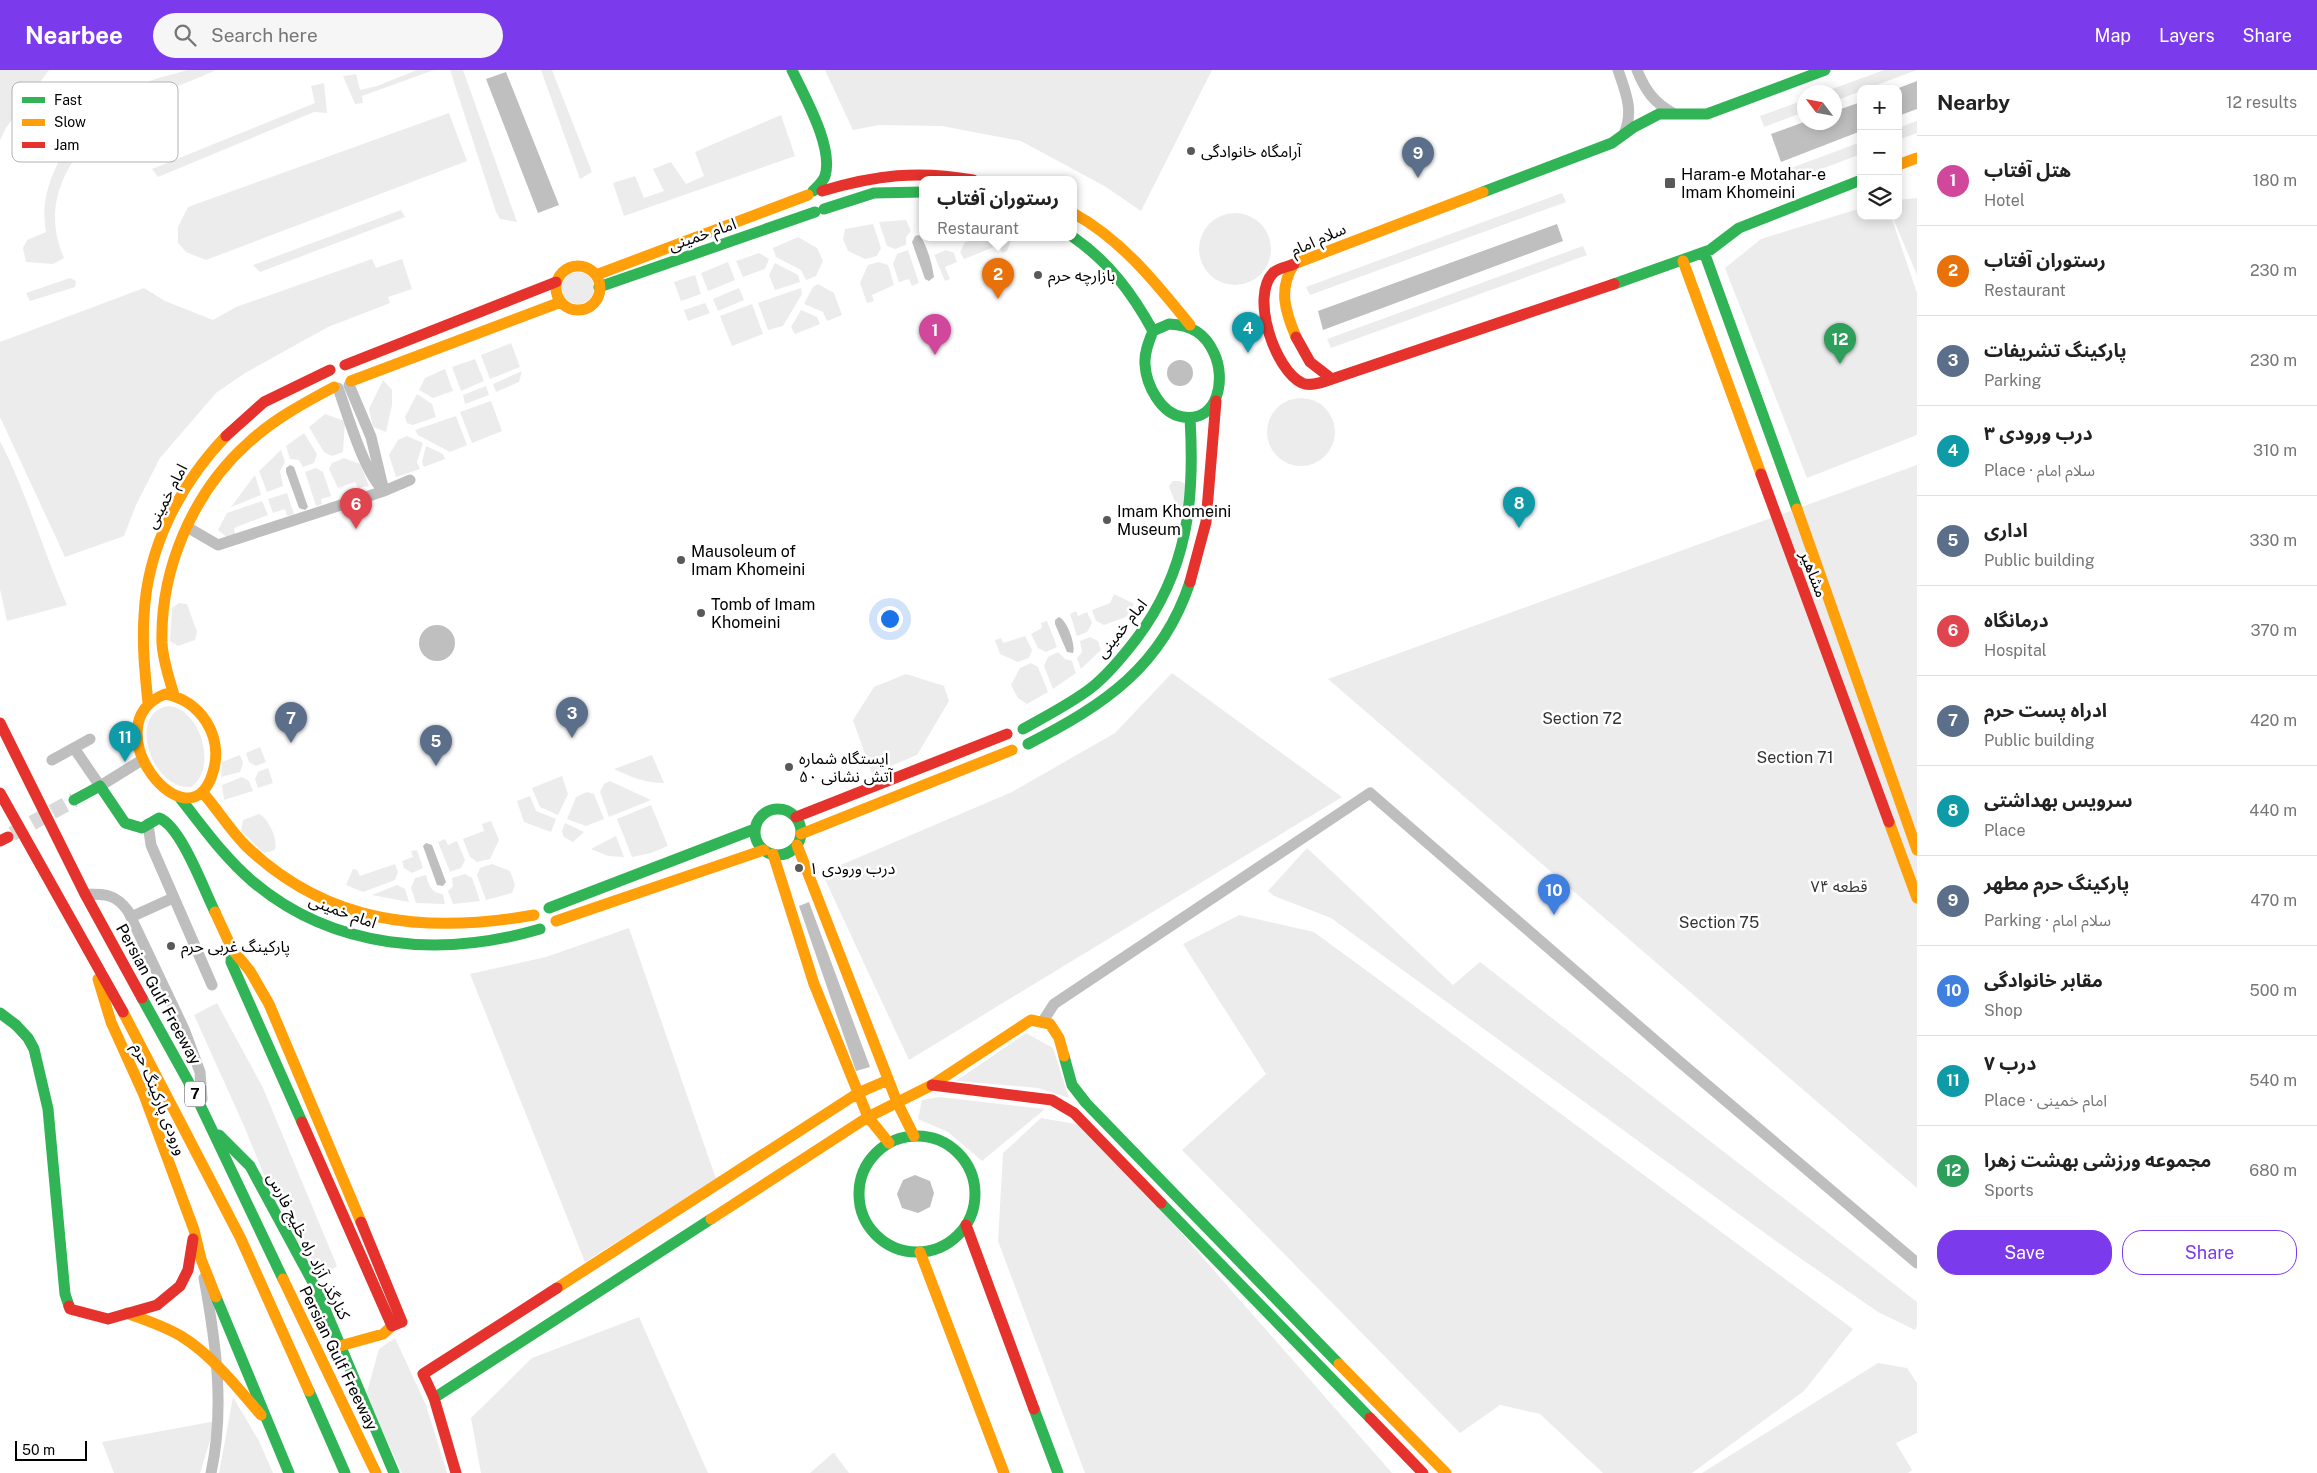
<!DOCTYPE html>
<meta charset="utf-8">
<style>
body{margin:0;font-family:"Public Sans","Noto Sans Arabic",sans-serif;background:#f6f6f6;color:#222}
.controls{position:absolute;right:15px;top:15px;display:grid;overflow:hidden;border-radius:10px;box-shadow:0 2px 12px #0003}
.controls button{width:45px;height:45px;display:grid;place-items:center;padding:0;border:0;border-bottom:1px solid #e0e0e0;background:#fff;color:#222;font:25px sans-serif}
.compass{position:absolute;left:1797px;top:15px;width:45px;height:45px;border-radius:50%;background:#fff;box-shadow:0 2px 12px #0003;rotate:302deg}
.scale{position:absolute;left:15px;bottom:12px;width:72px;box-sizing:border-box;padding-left:5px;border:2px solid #000;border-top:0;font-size:14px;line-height:18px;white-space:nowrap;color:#000;-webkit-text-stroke:4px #fff;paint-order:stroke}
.you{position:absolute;left:889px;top:548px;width:18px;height:18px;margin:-12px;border:4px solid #fff;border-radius:50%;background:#1a73e8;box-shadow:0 0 0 8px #1a73e833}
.badge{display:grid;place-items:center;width:32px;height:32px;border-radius:50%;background:#7c3aed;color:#fff;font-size:16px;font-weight:700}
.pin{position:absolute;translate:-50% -41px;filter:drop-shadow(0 1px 2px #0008)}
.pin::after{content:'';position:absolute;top:26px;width:18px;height:15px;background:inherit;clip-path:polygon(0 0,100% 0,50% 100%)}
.popup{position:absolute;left:919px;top:106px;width:158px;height:65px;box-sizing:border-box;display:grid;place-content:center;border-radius:10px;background:#fff;filter:drop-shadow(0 1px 4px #0005);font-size:16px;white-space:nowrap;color:#767676}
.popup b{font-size:19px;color:#222}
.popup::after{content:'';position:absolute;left:50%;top:100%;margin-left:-10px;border:10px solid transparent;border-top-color:#fff}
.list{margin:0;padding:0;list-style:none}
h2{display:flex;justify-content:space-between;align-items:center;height:65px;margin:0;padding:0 20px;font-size:21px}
h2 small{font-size:16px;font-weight:400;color:#767676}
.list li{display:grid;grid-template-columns:32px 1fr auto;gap:15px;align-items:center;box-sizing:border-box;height:90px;padding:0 20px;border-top:1px solid #e0e0e0}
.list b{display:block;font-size:19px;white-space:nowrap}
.list p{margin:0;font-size:16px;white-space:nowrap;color:#767676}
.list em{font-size:16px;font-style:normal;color:#767676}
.actions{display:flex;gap:10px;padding:15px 20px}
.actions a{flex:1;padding:11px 0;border:1px solid #7c3aed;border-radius:20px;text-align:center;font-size:18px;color:#7c3aed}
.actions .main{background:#7c3aed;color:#fff}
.icon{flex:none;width:28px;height:28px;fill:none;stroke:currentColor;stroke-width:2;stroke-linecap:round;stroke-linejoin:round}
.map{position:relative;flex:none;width:1917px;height:1403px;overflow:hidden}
header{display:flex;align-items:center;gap:30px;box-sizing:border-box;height:70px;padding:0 25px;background:#7c3aed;color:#fff}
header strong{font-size:24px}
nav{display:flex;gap:28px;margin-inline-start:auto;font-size:18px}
.search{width:350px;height:45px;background:#f6f6f6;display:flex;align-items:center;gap:12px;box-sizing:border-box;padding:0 18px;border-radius:28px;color:#767676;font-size:19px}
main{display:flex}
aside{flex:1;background:#fff}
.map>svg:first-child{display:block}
.green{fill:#ececec}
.water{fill:#bfbfbf}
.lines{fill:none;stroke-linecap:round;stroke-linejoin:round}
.secondary-tunnel{stroke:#d9d9d9;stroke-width:15;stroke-dasharray:15 8;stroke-linecap:butt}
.street{stroke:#bebebe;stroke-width:11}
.fast{stroke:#30b455;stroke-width:11}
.slow{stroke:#ff9f0a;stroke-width:11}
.jam{stroke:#e5322d;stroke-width:11}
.poi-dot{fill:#595959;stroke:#fff;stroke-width:2}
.labels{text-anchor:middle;stroke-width:5;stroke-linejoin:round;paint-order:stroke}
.shield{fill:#fff;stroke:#4c4c4c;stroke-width:1}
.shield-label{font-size:15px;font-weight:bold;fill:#000}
.poi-label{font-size:16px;fill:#000;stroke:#fff;text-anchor:start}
.street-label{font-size:16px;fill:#000;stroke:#fff}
.park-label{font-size:16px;fill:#333;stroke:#fff}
.key{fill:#fff;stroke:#b2b2b2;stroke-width:1}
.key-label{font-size:14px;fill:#000}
</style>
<header>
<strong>Nearbee</strong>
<div class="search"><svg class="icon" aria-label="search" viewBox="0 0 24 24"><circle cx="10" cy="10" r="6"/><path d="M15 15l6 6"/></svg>Search here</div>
<nav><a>Map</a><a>Layers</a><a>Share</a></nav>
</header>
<main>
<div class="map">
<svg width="1917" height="1403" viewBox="0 0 1917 1403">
<rect width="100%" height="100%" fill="#fff"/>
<path class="green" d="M0,0H49L6,58L0,70Z
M187,0H216C185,15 151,24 121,41C108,47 96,61 87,72C58,107 45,144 64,188L53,194L26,192L23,178L27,170L46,162C34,98 94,33 150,11C162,6 175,4 187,0Z
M417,0H434L362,26L363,33L355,34L343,6L356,4L360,20L377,16Z
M450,0H463L517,152L500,149L496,142Z
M541,0H552L592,102L580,109Z
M825,0H1212L1141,141L1106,117L1021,71L942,56L879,55L853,60Z
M1884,0H1917L1866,19H1861V21L1835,31L1834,22H1824Z
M324,13L327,43L314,42L158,107L152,99L315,33L311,16Z
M1804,30V42L1764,57L1760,46Z
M449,43L467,91L206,190L186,182L178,173V157L188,137Z
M781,45L795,86L624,146L613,113L635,106L644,128L664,121L653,99L671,92L686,114L704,106L695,82Z
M1917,51V63L1898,70V58Z
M1861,72V84L1787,112L1783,101Z
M1562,123L1566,132L1310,225L1306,217Z
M1917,128V205L1892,146H1898V130Z
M1861,138V146H1891L1917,223V365L1807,408L1725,198L1761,169Z
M401,140L405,147L260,202L253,195Z
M1199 179a36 36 0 1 1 72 0a36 36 0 1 1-72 0Z
M906,150L911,161L906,167V175L895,179L887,176L879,152Z
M873,154L881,178L877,186L865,189L848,181L843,169L845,159Z
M798,167L817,178L823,191L816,206L806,210L801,200L776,187L773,178Z
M977,168H1012L1007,181L1002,183L999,175L964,189L960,182L965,172Z
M1583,176L1587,185L1331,278L1327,269Z
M908,180L919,213L912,216L909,209L899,212L893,194L897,184Z
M946,180L954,183L957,192L945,197L950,209L945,211L934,185Z
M759,183L769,189L765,199L743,207L736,191Z
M372,189L376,198L402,189L412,219L388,227L390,233L328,257L245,303L216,323L160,388L136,435L124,466L65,487L0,347V272L144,218L165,231L213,250L236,237Z
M728,192L735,210L708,221L701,203Z
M879,192L888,195L894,215L872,225L874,231L867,233L860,213L868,195Z
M775,193L798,205L800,212L775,220L769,205Z
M562 218a16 16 0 1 1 32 0a16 16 0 1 1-32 0Z
M695,205L701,224L681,231L674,212Z
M70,208L76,211L75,217L30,231L26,223Z
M818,214L834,223L842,245L827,251L823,242L804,234L813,217Z
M739,218L744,230L718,241L713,229Z
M801,218L802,224L783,256L768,260L758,233Z
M705,233L710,243L688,251L684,240Z
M752,234L763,264L732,276L720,246Z
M801,240L817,247L820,254L795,264L791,257Z
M511,273L520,297L490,309L481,285Z
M475,289L484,311L461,321L452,297Z
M445,299L453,321L433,328L419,320L425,308Z
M522,301L519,312L496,322L493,314Z
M383,310L392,320V335L386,362L373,357L369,339Z
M486,316L489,325L465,334L463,325Z
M417,324L432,334L436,347L413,355L407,353L405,347Z
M1267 362a34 34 0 1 1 68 0a34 34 0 1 1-68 0Z
M491,331L502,361L472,373L460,342Z
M325,344L345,351L343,382L332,386L324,382L309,357Z
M456,346L467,375L450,382L418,365L415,360Z
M304,363L317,384L314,393L303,397L299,390L290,389L286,376Z
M407,366L423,373L417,392L420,399L396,407L389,385L398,370Z
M0,371C27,423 43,481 67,535L7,551L0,519Z
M426,376L443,384L445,389L424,397L422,392Z
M281,380L285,392L280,401L283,416L267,422L259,401Z
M344,388L360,394L369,416L358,418L355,412L338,418L329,399L332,393Z
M1917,395V1118L1328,609Z
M316,398L323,402L331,426L321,429L322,434L316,436L305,402Z
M255,405L261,425L231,437Z
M1173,411H1180L1185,414L1183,444L1179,443L1169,416Z
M287,423L294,444L287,446L285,439L273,443L268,429Z
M262,431L268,445L234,458L236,468H228L218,460L227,443Z
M1114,524L1134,534L1126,547L1104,555L1096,551L1092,540L1110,533Z
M179,533L187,534L197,562L195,570L178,576L170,571L172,538Z
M1076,541L1078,546L1087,542L1092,553L1087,562L1077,566L1070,544Z
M1047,551L1057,577L1046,582L1038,578L1031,564L1042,558L1041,553Z
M1025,566L1032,580L1029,588L1018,592L1000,584L995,570L1001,568L1003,573Z
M1090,567L1098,571L1101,580L1081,599L1077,588L1082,582L1080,571Z
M1058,582L1065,589L1072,591L1076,603L1053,619L1044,596L1048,587Z
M1031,593L1038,597L1048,622L1027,634L1018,628L1011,615L1020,598Z
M1172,603L1342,727L909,990L822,803L1012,722L1115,663Z
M906,604L944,616L949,631L917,685L872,704L853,650L874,617Z
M169,636C201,639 218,699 191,717C151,720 126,642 169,636Z
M260,677L266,692L256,696L249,692L246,683Z
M240,685L243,693L240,702L221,707L222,692Z
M652,685L664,713C645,713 631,707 614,699Z
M268,698L273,713L258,718L255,709L258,702Z
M562,706L568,724L558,745L540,737L532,718Z
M242,707L249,711L253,721L224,730L222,715Z
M610,711L651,730L609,747L600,722L604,714Z
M587,722L594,724L604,749L586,756L567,749L576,727Z
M530,726L536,741L556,749L551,762L524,752L517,731Z
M651,735L668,776L651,783L632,787L617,749Z
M259,744C269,749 278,769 275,780L264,783L241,761L243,750Z
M491,751L499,770L490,789L477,792L470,787L463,769L484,761L482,754Z
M565,753L584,762L573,772L564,767L562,761Z
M616,766L624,787L608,786L591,779Z
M445,769L448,775L457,771L465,790L461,798L450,802L438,772Z
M1307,778L1453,915L1480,892L1917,1232V1256L1915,1260L1878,1242L1787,1179L1331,848L1274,826L1268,821Z
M417,780L423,798L412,803L404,798L402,791L413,787L411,781Z
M395,794L398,802L395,810L363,822L346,815L353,799L357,800L360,806Z
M492,794L510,801L515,815L512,823L486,830L477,805L480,798Z
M465,804L472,808L480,831L453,834L448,821L453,816L452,808Z
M426,805C429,815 431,823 443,824L445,834L416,833L411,818L415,808Z
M397,815L405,819L409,832L372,825Z
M1239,845L1314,862L1853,1259L1804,1321L1692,1403H1603L1540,1344L1500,1335L1460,1363L1182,1080L1266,1004L1183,874Z
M629,858L716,1109L585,1192L470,904L546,887Z
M217,933L263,1018L337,1196L326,1204L312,1203L288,1164L244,1056L194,945Z
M1026,963L1053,978L1069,1028L1038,1018L956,1011Z
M940,1027L1045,1039L982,1091L948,1062L918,1049L922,1030Z
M1041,1048L1087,1056L1392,1403H1085L998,1171L1003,1083Z
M639,1247L708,1403H481L471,1348L532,1288Z
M395,1268L426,1335L447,1403H402L366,1325L379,1279Z
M1878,1293L1907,1298L1917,1313V1363L1896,1373L1912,1400L1908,1403H1702Z
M233,1327L259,1371L273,1403H219Z
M216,1351L200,1403H114L102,1372Z
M834,1383L849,1403H810L833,1383Z"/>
<path class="water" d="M506,2L559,135L538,143L486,9Z
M1917,11V39L1898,46V19H1896Z
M1861,32V61L1781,92L1771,64L1804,52H1834L1835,41Z
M1557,154L1563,171L1323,260L1318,241Z
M919,165C927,174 932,194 934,207L929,211L925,209L912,172L915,166Z
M1167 303a13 13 0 1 1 26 0a13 13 0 1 1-26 0Z
M290,395L294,397L308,437L305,440L299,438L286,402V398Z
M1059,547C1067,550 1076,575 1073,583L1067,582L1055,554V550Z
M419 573a18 18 0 1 1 36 0a18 18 0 1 1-36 0Z
M426,773L432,775L446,812L443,816L437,815L423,776Z
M809,832L870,997L856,1001L799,836Z
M915,1105L930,1111L934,1123L930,1137L918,1143L902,1138L897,1124L903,1110Z"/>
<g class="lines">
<path class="secondary-tunnel" d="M12,764L74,730"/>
<path class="street" d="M1618,0C1626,23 1634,41 1624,64
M1637,0C1645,20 1654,33 1673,43
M349,315L371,367L384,421
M338,318C348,345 364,403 384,421
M187,457L218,475L384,421L410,410
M74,678L100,716L142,690
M52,690L90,669
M148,754L151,775L212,915
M85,824C105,824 116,824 128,841L184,959L200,1002L202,1029
M131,847L173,828
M1043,951L1054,934L1370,723L1680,992L1917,1193
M204,1208C216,1273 225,1338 211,1403"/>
<path class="fast" d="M792,0C804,26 834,77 825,106C823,112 817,117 813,121
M1483,122L1612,73L1634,57L1659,44H1707L1825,0
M824,139L874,123L923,122
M1073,167C1109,192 1132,223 1153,261
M1704,182L1797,439
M1614,214L1710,180L1739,158L1861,110
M599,217L815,142
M1169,254C1191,255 1205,263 1214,283C1226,308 1219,352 1183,347C1161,344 1146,315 1145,294C1144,283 1149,271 1153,261Z
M1023,659C1046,646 1070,634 1091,618C1109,604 1124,585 1137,568C1188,500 1195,430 1190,348
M1028,674C1104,635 1162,597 1190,512
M180,728C203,757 224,787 252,811C333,880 441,888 540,859
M74,730L100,716L125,753L142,758L159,748C181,756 204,820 215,842
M755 762a23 23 0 1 1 46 0a23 23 0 1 1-46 0Z
M549,838L755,759
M232,879L231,892L302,1052
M142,928L193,1020L283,1209
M0,943L16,955L28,968L34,979L48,1039L65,1224L69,1236
M1064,986L1072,1015L1086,1033L1339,1294
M219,1065L250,1096L316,1218L394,1403
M859 1124a58 58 0 1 1 116 0a58 58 0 1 1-116 0Z
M1161,1133L1370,1348
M216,1227L289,1403
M309,1321L345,1403
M434,1328L711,1149
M1034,1339L1058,1403"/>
<path class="slow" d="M1898,95L1917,88
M1073,143C1122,170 1155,212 1190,255
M1683,191L1761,404
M556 218a22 22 0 1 1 44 0a22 22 0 1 1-44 0Z
M596,205L808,125
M1296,267C1285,241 1278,219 1294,194L1483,122
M351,311L561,232
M1797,439L1917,780
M165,624C200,630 224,666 213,702C190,782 89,655 165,624Z
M174,625C169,608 163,591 162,573C160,499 193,422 248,373C274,349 304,333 334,317
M148,633C145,604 142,575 144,546C147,478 180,414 226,366
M203,723C218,740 230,760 246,776C328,855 427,864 534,845
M1889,752L1917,828
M801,764L1012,680
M797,775L897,1032L914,1066
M773,784L814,914L868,1047L889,1073
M215,842L232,879L250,901L269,934L361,1152
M556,851L764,780
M98,909L111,952L144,1025L194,1160L201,1189L216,1227
M123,942L240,1167L309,1321
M711,1149L868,1047L932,1015L1031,950L1050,954L1059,968L1064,986
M920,1182L1004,1403
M283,1209L376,1403
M557,1218L858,1023L888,1010
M127,1243C145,1250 164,1256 181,1266C213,1286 237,1317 261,1345
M340,1276L383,1264L392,1256
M1339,1294L1446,1403"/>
<path class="jam" d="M822,121C876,105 918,100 973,110
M1294,194C1288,197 1278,198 1273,203C1250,227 1275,300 1302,313C1311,317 1323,312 1332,309
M1296,267L1310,292L1332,309L1614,214
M345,295L556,212
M226,366L264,332L330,300
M1761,404L1889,752
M1190,512L1206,452L1216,331
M0,653L85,824L142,928
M0,723L123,942
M796,747L1007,664
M0,771L8,767
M932,1015L1052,1030L1074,1043L1161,1133
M302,1052L392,1256L402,1252L361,1152
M966,1155L1034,1339
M69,1236L70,1239L108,1249L157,1235L180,1216L188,1200L193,1169
M1370,1348L1423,1403
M456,1403L434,1328L423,1304L557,1218"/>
</g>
<g class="poi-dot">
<circle cx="1191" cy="81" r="5"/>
<rect x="1664" y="107" width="12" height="12" rx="2.5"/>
<circle cx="1038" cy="205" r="5"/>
<circle cx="1107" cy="450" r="5"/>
<circle cx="681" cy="490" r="5"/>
<circle cx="701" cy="543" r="5"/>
<circle cx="789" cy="697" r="5"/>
<circle cx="799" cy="798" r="5"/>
<circle cx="171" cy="876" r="5"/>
</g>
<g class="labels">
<rect class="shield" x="185" y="1011.5" width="20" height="25" rx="4"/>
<g class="shield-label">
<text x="195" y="1029">7</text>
</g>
<g class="poi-label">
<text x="1201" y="87">آرامگاه خانوادگی</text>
<text x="1681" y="110">Haram-e Motahar-e<tspan x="1681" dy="18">Imam Khomeini</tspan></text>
<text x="1048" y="211">بازارچه حرم</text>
<text x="1117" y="447">Imam Khomeini<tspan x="1117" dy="18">Museum</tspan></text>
<text x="691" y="487">Mausoleum of<tspan x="691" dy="18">Imam Khomeini</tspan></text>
<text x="711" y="540">Tomb of Imam<tspan x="711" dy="18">Khomeini</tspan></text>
<text x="799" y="694">ایستگاه شماره<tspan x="799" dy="18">۵۰ آتش نشانی</tspan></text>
<text x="809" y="804">درب ورودی ۱</text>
<text x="181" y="882">پارکینگ غربی حرم</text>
</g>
<g class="street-label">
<text transform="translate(702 164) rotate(-19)" y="6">امام خمینی</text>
<text transform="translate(1318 169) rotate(-24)" y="6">سلام امام</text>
<text transform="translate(166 426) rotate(-62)" y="6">امام خمینی</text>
<text transform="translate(1814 504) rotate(69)" y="6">مشاهیر</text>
<text transform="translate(1121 558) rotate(-51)" y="6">امام خمینی</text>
<text transform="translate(343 841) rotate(20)" y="6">امام خمینی</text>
<text transform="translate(159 924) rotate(61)" y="6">Persian Gulf Freeway</text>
<text transform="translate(160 1029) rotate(68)" y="6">ورودی پارکینگ حرم</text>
<text transform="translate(309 1176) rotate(63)" y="6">کنارگذر آزاد راه خلیج فارس</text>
<text transform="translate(339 1288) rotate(64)" y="6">Persian Gulf Freeway</text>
</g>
<g class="park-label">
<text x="1582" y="654">Section 72</text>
<text x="1795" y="693">Section 71</text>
<text x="1839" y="822">قطعه ۷۴</text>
<text x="1719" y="858">Section 75</text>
</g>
</g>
<rect x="12" y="12" width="166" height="80" rx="8" class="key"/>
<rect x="22" y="27" width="23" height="6" fill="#30b455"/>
<rect x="22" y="49" width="23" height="7" fill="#ff9f0a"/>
<rect x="22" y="72" width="23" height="6" fill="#e5322d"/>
<g class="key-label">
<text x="54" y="35">Fast</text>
<text x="54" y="57">Slow</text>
<text x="54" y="80">Jam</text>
</g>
</svg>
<div class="controls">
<button>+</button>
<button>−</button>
<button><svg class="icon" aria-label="layers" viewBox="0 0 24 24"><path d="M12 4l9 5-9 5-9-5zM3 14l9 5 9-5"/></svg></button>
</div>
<svg class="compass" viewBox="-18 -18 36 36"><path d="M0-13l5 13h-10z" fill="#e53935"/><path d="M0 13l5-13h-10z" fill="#767676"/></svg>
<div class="scale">50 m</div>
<div class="you"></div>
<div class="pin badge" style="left:935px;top:285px;background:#d1479c">1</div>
<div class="pin badge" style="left:998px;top:229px;background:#e8710a">2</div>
<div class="popup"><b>رستوران آفتاب</b>Restaurant</div>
<div class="pin badge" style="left:572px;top:668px;background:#5c6f8a">3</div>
<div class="pin badge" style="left:1248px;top:283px;background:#0f9aa8">4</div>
<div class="pin badge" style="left:436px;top:696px;background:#5c6f8a">5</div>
<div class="pin badge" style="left:356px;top:459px;background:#e0444e">6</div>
<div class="pin badge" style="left:291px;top:673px;background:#5c6f8a">7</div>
<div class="pin badge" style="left:1519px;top:458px;background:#0f9aa8">8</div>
<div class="pin badge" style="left:1418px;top:108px;background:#5c6f8a">9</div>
<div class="pin badge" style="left:1554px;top:845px;background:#3f7fe0">10</div>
<div class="pin badge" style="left:125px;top:692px;background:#0f9aa8">11</div>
<div class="pin badge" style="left:1840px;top:294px;background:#2e9e5b">12</div>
</div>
<aside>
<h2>Nearby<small>12 results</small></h2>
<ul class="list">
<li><span class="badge" style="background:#d1479c">1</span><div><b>هتل آفتاب</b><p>Hotel</p></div><em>180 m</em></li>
<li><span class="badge" style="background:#e8710a">2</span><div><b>رستوران آفتاب</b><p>Restaurant</p></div><em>230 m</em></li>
<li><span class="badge" style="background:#5c6f8a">3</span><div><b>پارکینگ تشریفات</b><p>Parking</p></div><em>230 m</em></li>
<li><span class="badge" style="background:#0f9aa8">4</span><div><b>درب ورودی ۳</b><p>Place · سلام امام</p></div><em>310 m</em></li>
<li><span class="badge" style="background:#5c6f8a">5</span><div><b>اداری</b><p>Public building</p></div><em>330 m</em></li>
<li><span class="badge" style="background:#e0444e">6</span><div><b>درمانگاه</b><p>Hospital</p></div><em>370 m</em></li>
<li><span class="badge" style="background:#5c6f8a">7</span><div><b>ادراه پست حرم</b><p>Public building</p></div><em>420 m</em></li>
<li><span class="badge" style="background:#0f9aa8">8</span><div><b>سرویس بهداشتی</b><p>Place</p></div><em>440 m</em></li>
<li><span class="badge" style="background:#5c6f8a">9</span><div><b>پارکینگ حرم مطهر</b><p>Parking · سلام امام</p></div><em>470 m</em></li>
<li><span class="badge" style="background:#3f7fe0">10</span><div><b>مقابر خانوادگی</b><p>Shop</p></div><em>500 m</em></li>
<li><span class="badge" style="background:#0f9aa8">11</span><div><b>درب ۷</b><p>Place · امام خمینی</p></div><em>540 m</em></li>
<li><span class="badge" style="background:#2e9e5b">12</span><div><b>مجموعه ورزشی بهشت زهرا</b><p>Sports</p></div><em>680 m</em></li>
</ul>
<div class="actions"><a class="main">Save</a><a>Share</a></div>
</aside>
</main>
